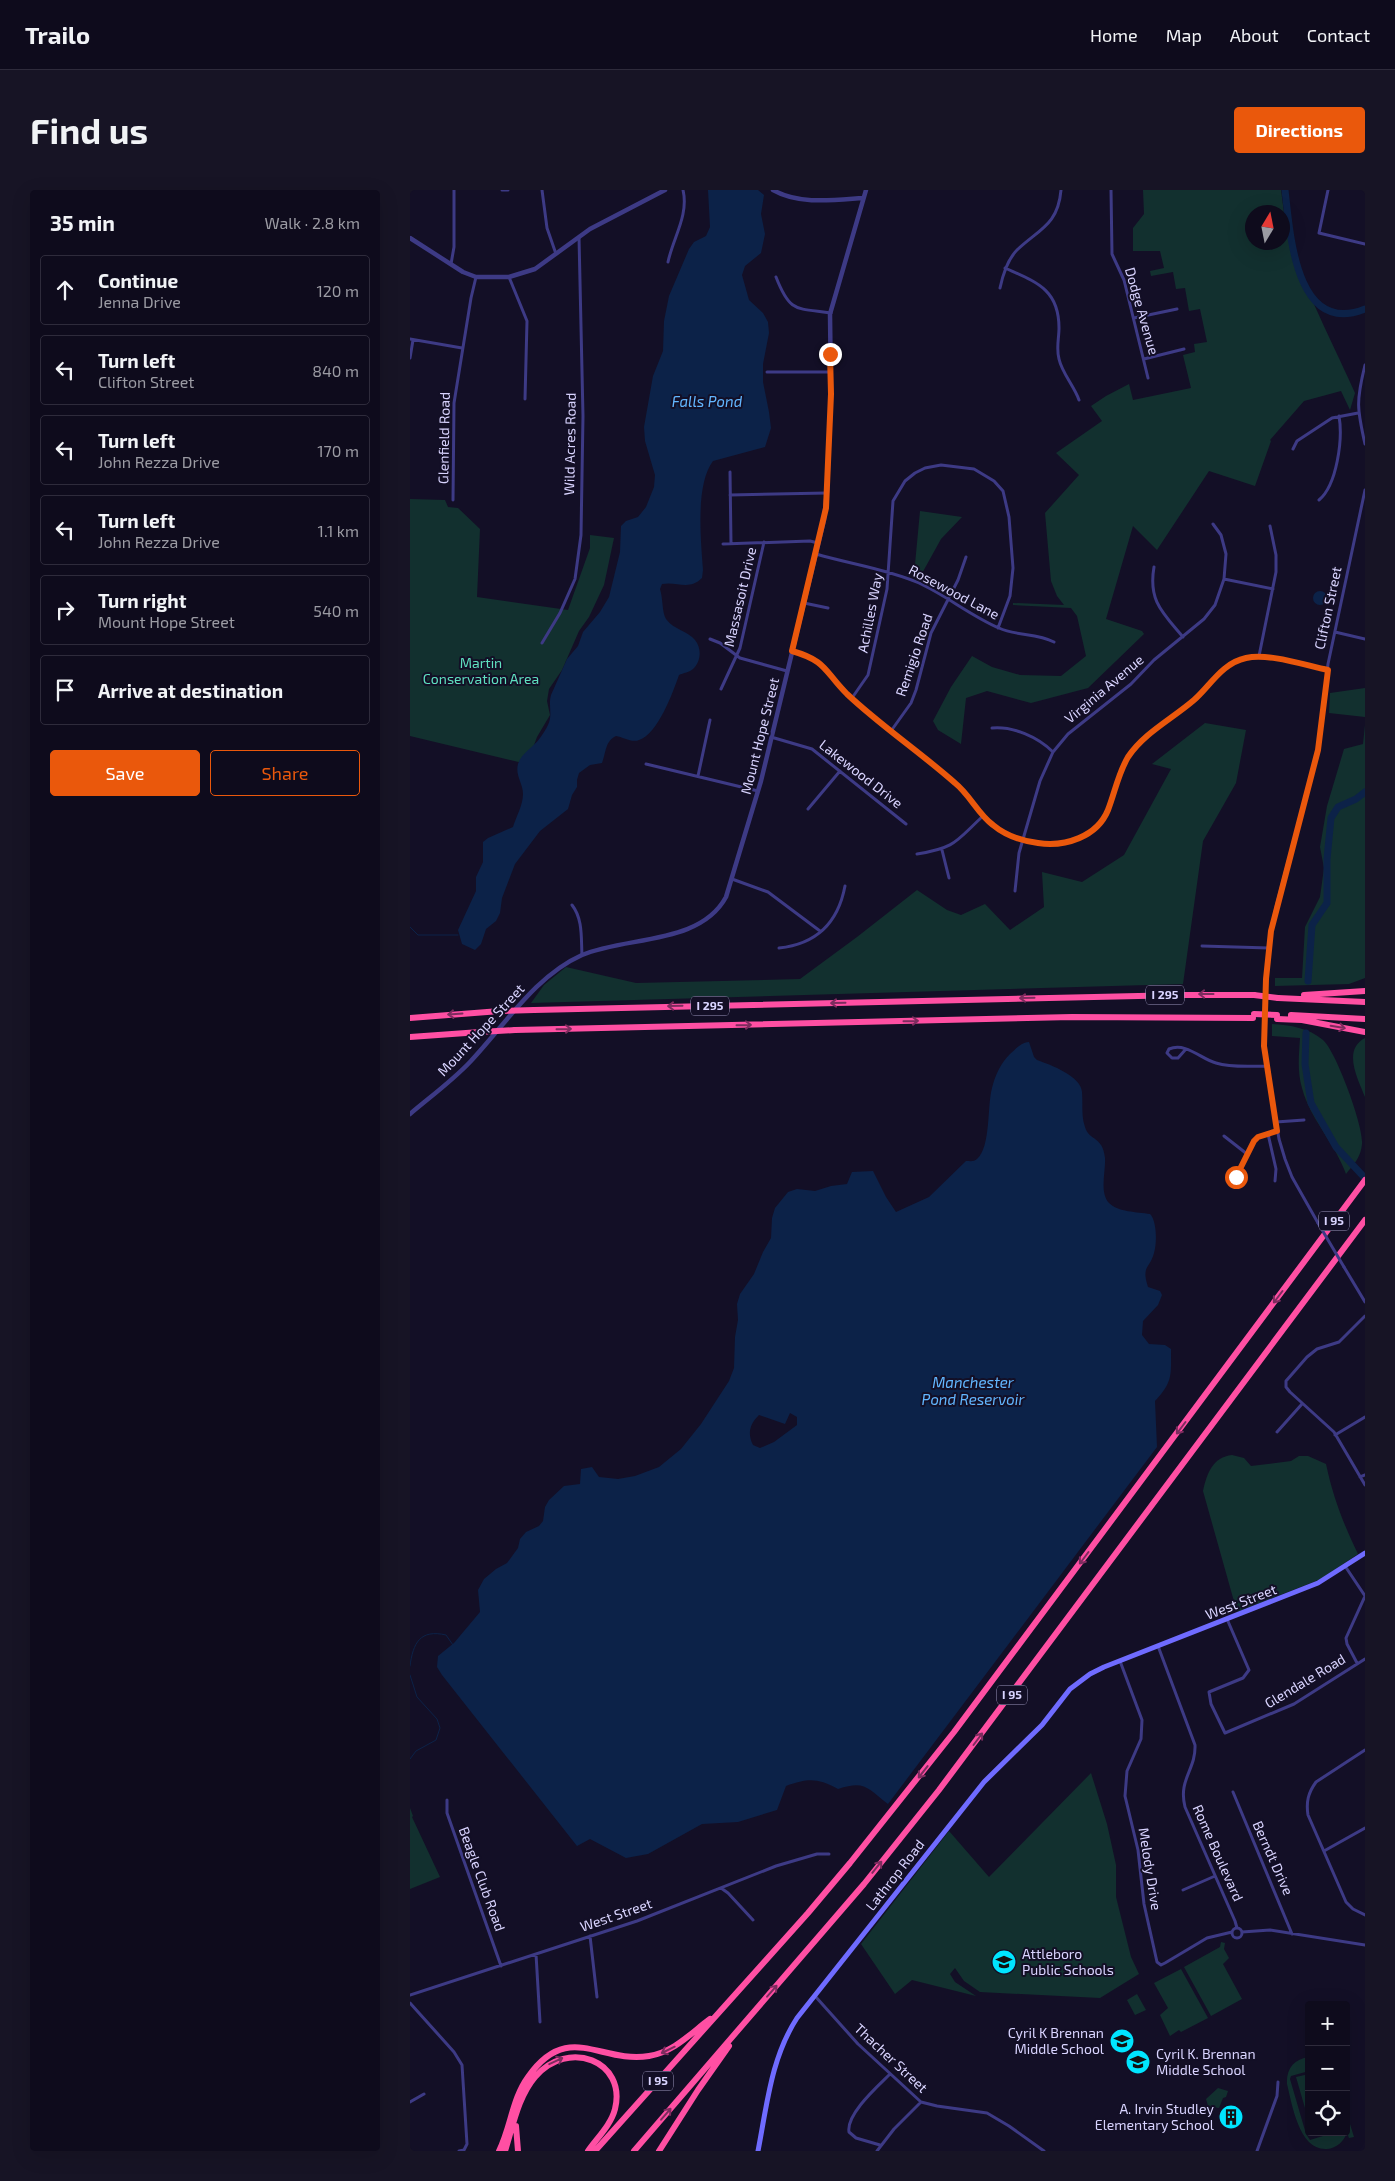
<!DOCTYPE html>
<meta charset="utf-8">
<style>
body{margin:0;font-family:"Exo 2",sans-serif;background:#171425;color:#f1f3f6}
.controls{position:absolute;right:15px;bottom:15px;display:grid;overflow:hidden;border-radius:5px;box-shadow:0 5px 20px #0002}
.controls button{width:45px;height:45px;display:grid;place-items:center;padding:0;border:0;border-bottom:1px solid #2e2b3b;background:#0e0b1c;color:#f1f3f6;font:25px sans-serif}
.compass{position:absolute;left:835px;top:15px;width:45px;height:45px;border-radius:50%;background:#0e0b1c;box-shadow:0 5px 20px #0002;rotate:10deg}
.stop{position:absolute;width:15px;height:15px;margin:-11px;border:4px solid #ea580c;border-radius:50%;background:#fff}
.stop.end{background:#ea580c;border-color:#fff;box-shadow:0 1px 5px #0008}
.list{margin:0;padding:0;list-style:none}
h2{display:flex;justify-content:space-between;align-items:center;height:65px;margin:0;padding:0 20px;font-size:21px}
h2 small{font-size:16px;font-weight:400;color:#9b9ba3}
.list li{display:grid;grid-template-columns:32px 1fr auto;gap:15px;align-items:center;box-sizing:border-box;height:70px;margin:0 10px 10px;padding:0 10px;border:1px solid #2e2b3b;border-radius:5px}
.list b{display:block;font-size:19px;white-space:nowrap}
.list p{margin:0;font-size:16px;white-space:nowrap;color:#9b9ba3}
.list em{font-size:16px;font-style:normal;color:#9b9ba3}
.actions{display:flex;gap:10px;padding:15px 20px}
.actions a{flex:1;padding:11px 0;border:1px solid #ea580c;border-radius:5px;text-align:center;font-size:18px;color:#ea580c}
.actions .main{background:#ea580c;color:#fff}
.icon{flex:none;width:28px;height:28px;fill:none;stroke:currentColor;stroke-width:2;stroke-linecap:round;stroke-linejoin:round}
.map{position:relative;flex:none;width:955px;height:1961px;overflow:hidden;border-radius:5px}
header{display:flex;align-items:center;gap:30px;box-sizing:border-box;height:70px;padding:0 25px;background:#0e0b1c;border-bottom:1px solid #2e2b3b}
header strong{font-size:24px}
nav{display:flex;gap:28px;margin-inline-start:auto;font-size:18px}
.intro{display:flex;align-items:center;justify-content:space-between;box-sizing:border-box;height:120px;padding:0 30px}
h1{margin:0;font-size:35px}
.button{padding:12px 22px;border-radius:5px;background:#ea580c;color:#fff;font-size:18px;font-weight:700}
main{display:flex;gap:30px;padding:0 30px}
aside{flex:1;background:#0e0b1c;border-radius:5px;box-shadow:0 5px 20px #0002}
.map>svg:first-child{display:block}
.green{fill:#12302f;fill-rule:evenodd}
.water{fill:#0c2248;fill-rule:evenodd}
.lines{fill:none;stroke-linecap:round;stroke-linejoin:round}
.stream{stroke:#0c2248;stroke-width:1}
.river{stroke:#0c2248;stroke-width:7}
.minor{stroke:#3d3a85;stroke-width:3}
.tertiary{stroke:#3d3a85;stroke-width:4.5}
.secondary{stroke:#6f6bff;stroke-width:5}
.motorway{stroke:#ff4fa3;stroke-width:6}
.minor-bridge{stroke:#3d3a85;stroke-width:3}
.motorway-bridge{stroke:#ff4fa3;stroke-width:6}
.oneway{stroke:#7d2c5e}
.route{stroke:#ea580c;stroke-width:6}
.labels{text-anchor:middle;stroke-width:4;stroke-linejoin:round;paint-order:stroke}
.shield{fill:#130f26;stroke:#9e99be;stroke-width:1}
.shield-label{font-size:12px;font-weight:bold;fill:#d9d4ff}
.street-label{font-size:14px;fill:#d9d4ff;stroke:#130f26}
.park-label{font-size:14px;fill:#5fe0c0;stroke:#130f26}
.poi-label{font-size:14px;fill:#d9d4ff;stroke:#130f26;text-anchor:start}
.water-label{font-size:15px;font-style:italic;fill:#62b6ff;stroke:#130f26}
</style>
<header>
<strong>Trailo</strong>
<nav><a>Home</a><a>Map</a><a>About</a><a>Contact</a></nav>
</header>
<div class="intro"><h1>Find us</h1><a class="button">Directions</a></div>
<main>
<aside>
<h2>35 min<small>Walk · 2.8 km</small></h2>
<ul class="list">
<li><svg class="icon" aria-label="ahead" viewBox="0 0 24 24"><path d="M12 20V5M6 11l6-6 6 6"/></svg><div><b>Continue</b><p>Jenna Drive</p></div><em>120 m</em></li>
<li><svg class="icon" aria-label="left" viewBox="0 0 24 24"><path d="M17 20v-9H6M10 6l-5 5 5 5"/></svg><div><b>Turn left</b><p>Clifton Street</p></div><em>840 m</em></li>
<li><svg class="icon" aria-label="left" viewBox="0 0 24 24"><path d="M17 20v-9H6M10 6l-5 5 5 5"/></svg><div><b>Turn left</b><p>John Rezza Drive</p></div><em>170 m</em></li>
<li><svg class="icon" aria-label="left" viewBox="0 0 24 24"><path d="M17 20v-9H6M10 6l-5 5 5 5"/></svg><div><b>Turn left</b><p>John Rezza Drive</p></div><em>1.1 km</em></li>
<li><svg class="icon" aria-label="right" viewBox="0 0 24 24"><path d="M7 20v-9h11M14 6l5 5-5 5"/></svg><div><b>Turn right</b><p>Mount Hope Street</p></div><em>540 m</em></li>
<li><svg class="icon" aria-label="arrive" viewBox="0 0 24 24"><path d="M6 21V4h12l-3 4 3 4H6"/></svg><div><b>Arrive at destination</b></div></li>
</ul>
<div class="actions"><a class="main">Save</a><a>Share</a></div>
</aside>
<div class="map">
<svg width="955" height="1961" viewBox="0 0 955 1961">
<rect width="100%" height="100%" fill="#130f26"/>
<path class="green" d="M733,0H871C873,14 874,28 878,42C891,94 923,153 945,203L940,220L931,201L894,211L860,250L861,251L845,296L799,281L747,360L723,336L696,429L732,441L734,444L678,498L621,513L577,501L556,508L551,554L528,540L523,531L541,497L562,466L582,477L610,485L651,486L676,466L667,426L661,418L603,415V413L654,415L647,406L641,391L635,323L669,285L646,263L692,231L681,216L696,206L719,194L723,210L781,198L773,165L785,162L784,154L797,152L790,119L779,121L775,98L766,99L763,82L741,86L740,81L754,78L750,61H723V38L734,24ZM842,22H872V52H842Z
M0,309L35,310L38,317L48,318L70,339L67,407L158,420L180,358V345L204,348L194,395L179,427L169,441L152,480L139,499L137,511L140,525L127,547L117,574L0,546Z
M510,321L552,327L531,349L510,387L504,385Z
M955,498V527L919,523L920,503Z
M795,533L836,540L826,593L793,651L773,794L121,813L134,795L156,777L226,793L390,789L447,747L507,700L537,720L551,725L575,714L600,740L634,717L632,682L672,692L714,665L761,579L742,574Z
M955,535V788L939,794L865,796V788H892L895,737L910,707L914,678L910,657L917,616L934,559L953,554Z
M862,834C880,835 899,838 913,850C926,861 954,937 952,954C951,967 944,974 936,984C925,953 900,929 892,898C887,881 889,864 890,848L862,846Z
M955,848V907C948,889 932,860 955,848Z
M822,1265L834,1268L841,1276L881,1271L889,1266H898L916,1274C923,1307 933,1333 948,1364L911,1389L827,1422L793,1301C797,1283 803,1267 822,1265Z
M681,1583L697,1634L706,1675V1707L721,1767L729,1784L690,1808L570,1802L554,1791L545,1778L540,1784L545,1792L566,1806L502,1790L485,1804L451,1754L539,1641L579,1687Z
M0,1618L3,1626L2,1627L30,1687L0,1699Z
M811,1752L815,1753L814,1759L819,1768L813,1774L832,1809L801,1826L774,1777L810,1757Z
M771,1779L798,1828L771,1842L769,1840L760,1846L750,1825L758,1818L744,1793Z
M727,1804L736,1820L725,1825L717,1810Z
M899,1867V1881L881,1886L880,1889L896,1944L900,1950L926,1942H936V1921L944,1947L939,1948L937,1943C933,1952 927,1958 917,1959C889,1961 882,1914 877,1894C876,1879 884,1869 899,1867Z
M899,1884V1932L886,1887Z
M808,1898L818,1901L816,1907L813,1908L809,1918L798,1916L796,1909Z"/>
<path class="water" d="M298,0H348L354,5L351,24L355,44L351,63L335,76L332,85L339,110L353,123L358,132L359,143L353,174V192L359,222L361,238L355,257L303,271C285,295 291,351 293,380L292,388C279,401 267,391 252,394L250,399C253,408 252,423 256,429C264,440 278,441 285,450C292,458 291,472 283,479C280,482 273,483 269,485C263,502 248,544 229,550C222,553 213,547 206,546C195,551 196,563 192,573L180,575L169,583L167,590V597L162,605L158,619L130,641L105,674L92,708L90,723L86,731L76,739L71,754L65,760L52,754L48,740L66,701V687L73,672V652L78,648L103,637C106,627 113,615 113,604C113,593 105,586 108,574C112,562 123,558 130,548C133,544 136,539 138,535C143,525 138,516 141,505L157,469L168,456L173,442L190,422L199,407L210,362L211,336L216,331L228,327L236,317L244,297L245,285L235,251L234,237L243,186L253,161L254,131L259,106L279,59L284,52L296,46L300,37Z
M903 408a7 7 0 1 1 14 0a7 7 0 1 1-14 0Z
M619,852L624,867L627,870C641,875 671,886 672,902C673,914 671,926 675,937C679,951 693,946 695,968C696,981 689,1002 699,1013C708,1022 727,1022 740,1024C747,1031 747,1053 744,1063C740,1079 731,1075 738,1097L750,1101L752,1105L748,1115L733,1131L732,1145L739,1154L755,1155L761,1159C761,1185 763,1192 745,1211L747,1257L478,1614C457,1598 455,1590 428,1599C407,1588 399,1588 376,1596L367,1620L328,1632L292,1634L238,1664L216,1668L180,1649L167,1656L32,1485L27,1477L28,1466L44,1453L70,1422L68,1400L74,1389L86,1379L97,1373L108,1358L110,1349L116,1342L129,1336L133,1331L135,1317L139,1310L154,1296L170,1294L171,1279L182,1277L189,1287L208,1289L225,1286L249,1277L271,1259L291,1234L319,1191L324,1178L325,1147L328,1130L327,1114L330,1104L344,1084L353,1062L361,1048L362,1028L365,1018L378,1002L387,999L405,1001L421,996L437,994L442,982L463,981L476,1007L486,1022L519,1007L556,971C560,971 564,972 567,969C581,957 577,916 582,898C585,885 591,873 600,864C607,858 610,853 619,852ZM380,1223L387,1227V1235L364,1252L350,1258L343,1255C337,1243 340,1234 349,1225L375,1234Z"/>
<g class="lines">
<path class="stream" d="M0,737L8,745H48
M0,1476C3,1453 10,1439 36,1445L43,1455
M0,1485L7,1507L27,1529L30,1538L26,1550L6,1561L0,1569"/>
<path class="river" d="M875,0C880,42 885,147 955,119
M898,791L902,735L917,713V669L921,628L928,617L946,609L955,602
M896,843L895,874L901,913L926,957L955,988"/>
<path class="minor" d="M92,0H98
M132,0L137,38L146,64
M701,0L702,64L714,90L738,188
M918,0L909,43L955,54
M258,72C263,48 279,25 273,0
M41,74L44,57V0
M595,78C626,92 649,99 649,138C649,148 646,159 649,169C652,183 664,196 669,210
M99,87L117,131L115,209
M366,87C380,123 386,118 421,123
M590,98C593,84 597,70 607,60C629,39 648,35 651,0
M724,128L767,119
M0,149L52,158
M0,168L3,150
M734,169L774,159
M955,175C946,211 947,219 955,254
M357,182H420
M883,259L887,251L922,228L948,223
M320,282L321,353
M320,305L417,303
M43,310L44,213L61,108L66,87
M909,310C927,295 933,249 929,226
M313,354L400,351L408,353
M406,364C440,374 477,379 509,393C537,406 561,426 589,438C606,446 627,443 644,452
M744,377C738,411 753,423 773,447
M814,389L863,399
M394,413L418,418
M925,442L955,449
M300,449L310,453L330,468L377,481
M132,453L150,423L165,389L171,345L173,226L169,47
M382,461C418,471 414,482 438,504C472,536 510,562 546,593C560,606 568,624 583,636C596,645 612,651 628,653C655,657 687,647 698,620C705,602 708,583 718,567C734,543 762,529 784,510C800,496 812,473 836,468C859,463 894,475 917,480
M849,466L866,382V365L860,336
M311,499L330,458L354,352
M442,508L458,485L477,399L483,311L495,291L505,283L515,278L531,275L564,279L584,291L593,301L599,327L603,378L600,406L588,438
M582,538C603,536 628,547 643,562
M481,541L501,513L506,500L521,443L548,390L556,367
M361,547L402,559L496,634
M236,574L348,601
M288,586L300,530
M398,619L430,581
M532,660L539,688
M507,664C546,658 546,651 573,626
M322,689L358,702L410,741
M605,701L609,663L630,591L643,562L658,544L721,494L744,470L794,429L805,415L814,389L816,364L811,345L803,334
M162,715C173,729 171,748 172,765
M792,756L859,758
M369,758C407,754 428,733 435,696
M776,859L768,868H762L757,863L759,859C776,852 791,869 806,873C822,878 841,876 857,876
M866,932L894,930
M858,944L866,979L865,991
M814,946L837,964
M826,987L844,951L848,947L867,941
M908,1033L882,987L875,969L869,949L858,882L855,856L856,789L861,741L866,717L908,559L918,474L955,300
M934,1077L955,1112
M955,1126L929,1152L907,1159L897,1167L876,1191V1197L880,1202L924,1242L955,1295
M867,1242L892,1214
M925,1245L955,1227
M950,1287L955,1285
M935,1376L955,1406L936,1448L937,1454L947,1473
M817,1429L839,1480L833,1488L799,1502L801,1514L815,1543L884,1514L955,1469
M748,1456L785,1555C786,1580 768,1589 775,1617L825,1731L827,1738
M710,1471L732,1530L731,1549L717,1581L715,1606L728,1660L734,1714L747,1772L751,1775L755,1773L797,1748L822,1742
M955,1560L906,1592C898,1603 896,1612 898,1625L936,1712L943,1719L955,1725
M823,1602L882,1744
M37,1610V1623L91,1776
M914,1661L955,1638
M311,1698L318,1703L343,1730
M773,1700L805,1686
M822 1743a5 5 0 1 1 10 0a5 5 0 1 1-10 0Z
M832,1742L860,1740L955,1755
M180,1746L187,1807
M126,1764L130,1832
M0,1805L227,1731L366,1676L407,1664H419
M405,1806L448,1854L511,1912L527,1916L577,1923L599,1936L634,1961
M0,1813L44,1862L52,1875L57,1954L54,1960L49,1961
M0,1912L14,1904
M470,1955L446,1948L439,1942C436,1924 468,1896 480,1884
M467,1961L484,1939L511,1912
M847,1961L867,1906L868,1892"/>
<path class="tertiary" d="M363,0C389,15 424,10 453,8
M0,48L53,82L66,87H99L125,79L180,39L255,0
M0,924C20,907 42,891 60,872C95,835 125,786 172,765C217,746 290,755 316,707L351,591L414,330L417,301L421,204L420,124L456,0"/>
<path class="secondary" d="M348,1961C357,1915 361,1868 387,1828L574,1592L632,1535L660,1499L680,1484L694,1477L908,1393L955,1363"/>
<path class="motorway" d="M894,805L955,801
M868,808L955,812
M124,820L773,805H844
M881,825L955,829
M0,828L90,821
M867,829L892,830L955,842
M105,840L662,827L843,828
M0,847L70,842
M106,1936L108,1961
M89,1961C101,1937 102,1909 118,1887C158,1830 190,1874 239,1866C264,1862 281,1843 300,1829
M95,1961C103,1936 108,1907 125,1887C158,1848 217,1871 205,1919C201,1935 187,1948 178,1961
M185,1961L398,1723L440,1673L544,1542L955,990
M224,1961L454,1694L529,1600L955,1030
M249,1961L288,1900L319,1856"/>
<path class="minor-bridge" d="M908,1033L934,1077"/>
<path class="motorway-bridge" d="M844,805L868,808
M90,821L124,820
M844,824L867,825
M70,842L105,840"/>
</g>
<defs><path id="oneway-shaft" d="M-6 0H5M1.5-3L5.5 0L1.5 3" fill="none" stroke-width="1.6" stroke-linecap="round" stroke-linejoin="round" transform="scale(1.25)"/></defs>
<g class="oneway">
<use href="#oneway-shaft" transform="translate(796 804) rotate(-180)"/>
<use href="#oneway-shaft" transform="translate(617 808) rotate(179)"/>
<use href="#oneway-shaft" transform="translate(428 813) rotate(179)"/>
<use href="#oneway-shaft" transform="translate(265 816) rotate(179)"/>
<use href="#oneway-shaft" transform="translate(45 824) rotate(176)"/>
<use href="#oneway-shaft" transform="translate(501 831) rotate(-1)"/>
<use href="#oneway-shaft" transform="translate(334 835) rotate(-1)"/>
<use href="#oneway-shaft" transform="translate(928 837) rotate(10)"/>
<use href="#oneway-shaft" transform="translate(154 839) rotate(-1)"/>
<use href="#oneway-shaft" transform="translate(868 1107) rotate(127)"/>
<use href="#oneway-shaft" transform="translate(771 1238) rotate(127)"/>
<use href="#oneway-shaft" transform="translate(674 1368) rotate(127)"/>
<use href="#oneway-shaft" transform="translate(568 1549) rotate(-53)"/>
<use href="#oneway-shaft" transform="translate(513 1582) rotate(128)"/>
<use href="#oneway-shaft" transform="translate(467 1677) rotate(-51)"/>
<use href="#oneway-shaft" transform="translate(362 1801) rotate(-49)"/>
<use href="#oneway-shaft" transform="translate(258 1860) rotate(154)"/>
<use href="#oneway-shaft" transform="translate(146 1871) rotate(-25)"/>
<use href="#oneway-shaft" transform="translate(256 1924) rotate(-49)"/>
</g>
<g class="lines">
<path class="route" d="M420,164L421,204L416,318L382,461C417,471 414,481 437,504C471,536 510,562 545,593C560,605 568,624 583,635C595,645 612,651 628,653C655,657 687,647 698,620C705,602 708,584 718,567C734,543 762,529 784,510C800,496 812,473 836,468C859,463 894,475 918,480L908,560L861,741L856,789L854,856L867,941L848,947L844,951L826,987"/>
</g>
<defs>
<symbol id="school-disc" viewBox="-11 -11 22 22"><circle r="9.5" fill="#00e5ff" stroke="#130f26"/><path d="M0-5L7-2L0 1L-7-2ZM-4 1L0 2.5L4 1V4Q0 6-4 4Z" fill="#111"/></symbol>
<symbol id="building-disc" viewBox="-11 -11 22 22"><circle r="9.5" fill="#00e5ff" stroke="#130f26"/><path d="M-4-6H4V6H1V3H-1V6H-4ZM-2.5-4.3h1.7v1.8h-1.7ZM.8-4.3h1.7v1.8H.8ZM-2.5-1h1.7V.8h-1.7ZM.8-1h1.7V.8H.8Z" fill="#111"/></symbol>
</defs>
<g fill-rule="evenodd">
<use href="#school-disc" x="580" y="1758" width="28" height="28"/>
<use href="#school-disc" x="698" y="1837" width="28" height="28"/>
<use href="#school-disc" x="714" y="1858" width="28" height="28"/>
<use href="#building-disc" x="807" y="1913" width="28" height="28"/>
</g>
<g class="labels">
<g class="shield">
<rect x="736" y="795.5" width="38" height="19" rx="4"/>
<rect x="281" y="806.5" width="38" height="19" rx="4"/>
<rect x="909" y="1021.5" width="30" height="19" rx="4"/>
<rect x="587" y="1495.5" width="30" height="19" rx="4"/>
<rect x="233" y="1881.5" width="30" height="19" rx="4"/>
</g>
<g class="shield-label">
<text x="755" y="809">I 295</text>
<text x="300" y="820">I 295</text>
<text x="924" y="1035">I 95</text>
<text x="602" y="1509">I 95</text>
<text x="248" y="1895">I 95</text>
</g>
<g class="street-label">
<text transform="translate(732 121) rotate(74)" y="5">Dodge Avenue</text>
<text transform="translate(34 248) rotate(-89)" y="5">Glenfield Road</text>
<text transform="translate(160 254) rotate(-89)" y="5">Wild Acres Road</text>
<text transform="translate(544 402) rotate(28)" y="5">Rosewood Lane</text>
<text transform="translate(330 407) rotate(-77)" y="5">Massasoit Drive</text>
<text transform="translate(918 418) rotate(-78)" y="5">Clifton Street</text>
<text transform="translate(460 423) rotate(-79)" y="5">Achilles Way</text>
<text transform="translate(504 465) rotate(-71)" y="5">Remigio Road</text>
<text transform="translate(694 499) rotate(-40)" y="5">Virginia Avenue</text>
<text transform="translate(350 546) rotate(-76)" y="5">Mount Hope Street</text>
<text transform="translate(451 584) rotate(38)" y="5">Lakewood Drive</text>
<text transform="translate(71 840) rotate(-47)" y="5">Mount Hope Street</text>
<text transform="translate(831 1412) rotate(-21)" y="5">West Street</text>
<text transform="translate(895 1491) rotate(-31)" y="5">Glendale Road</text>
<text transform="translate(808 1663) rotate(66)" y="5">Rome Boulevard</text>
<text transform="translate(863 1668) rotate(66)" y="5">Berndt Drive</text>
<text transform="translate(740 1679) rotate(81)" y="5">Melody Drive</text>
<text transform="translate(485 1685) rotate(-52)" y="5">Lathrop Road</text>
<text transform="translate(72 1689) rotate(70)" y="5">Beagle Club Road</text>
<text transform="translate(206 1725) rotate(-19)" y="5">West Street</text>
<text transform="translate(481 1868) rotate(43)" y="5">Thacher Street</text>
</g>
<g class="park-label">
<text x="71" y="478">Martin<tspan x="71" dy="16">Conservation Area</tspan></text>
</g>
<g class="poi-label">
<text x="612" y="1769">Attleboro<tspan x="612" dy="16">Public Schools</tspan></text>
<text x="694" y="1848" text-anchor="end">Cyril K Brennan<tspan x="694" dy="16">Middle School</tspan></text>
<text x="746" y="1869">Cyril K. Brennan<tspan x="746" dy="16">Middle School</tspan></text>
<text x="804" y="1924" text-anchor="end">A. Irvin Studley<tspan x="804" dy="16">Elementary School</tspan></text>
</g>
<g class="water-label">
<text x="297" y="217">Falls Pond</text>
<text x="563" y="1198">Manchester<tspan x="563" dy="17">Pond Reservoir</tspan></text>
</g>
</g>
</svg>
<div class="controls">
<button>+</button>
<button>−</button>
<button><svg class="icon" aria-label="locate" viewBox="0 0 24 24"><circle cx="12" cy="12" r="6"/><path d="M12 2v4M12 18v4M2 12h4M18 12h4"/></svg></button>
</div>
<svg class="compass" viewBox="-18 -18 36 36"><path d="M0-13l5 13h-10z" fill="#e53935"/><path d="M0 13l5-13h-10z" fill="#9b9ba3"/></svg>
<div class="stop" style="left:826px;top:987px"></div>
<div class="stop end" style="left:420px;top:164px"></div>
</div>
</main>
